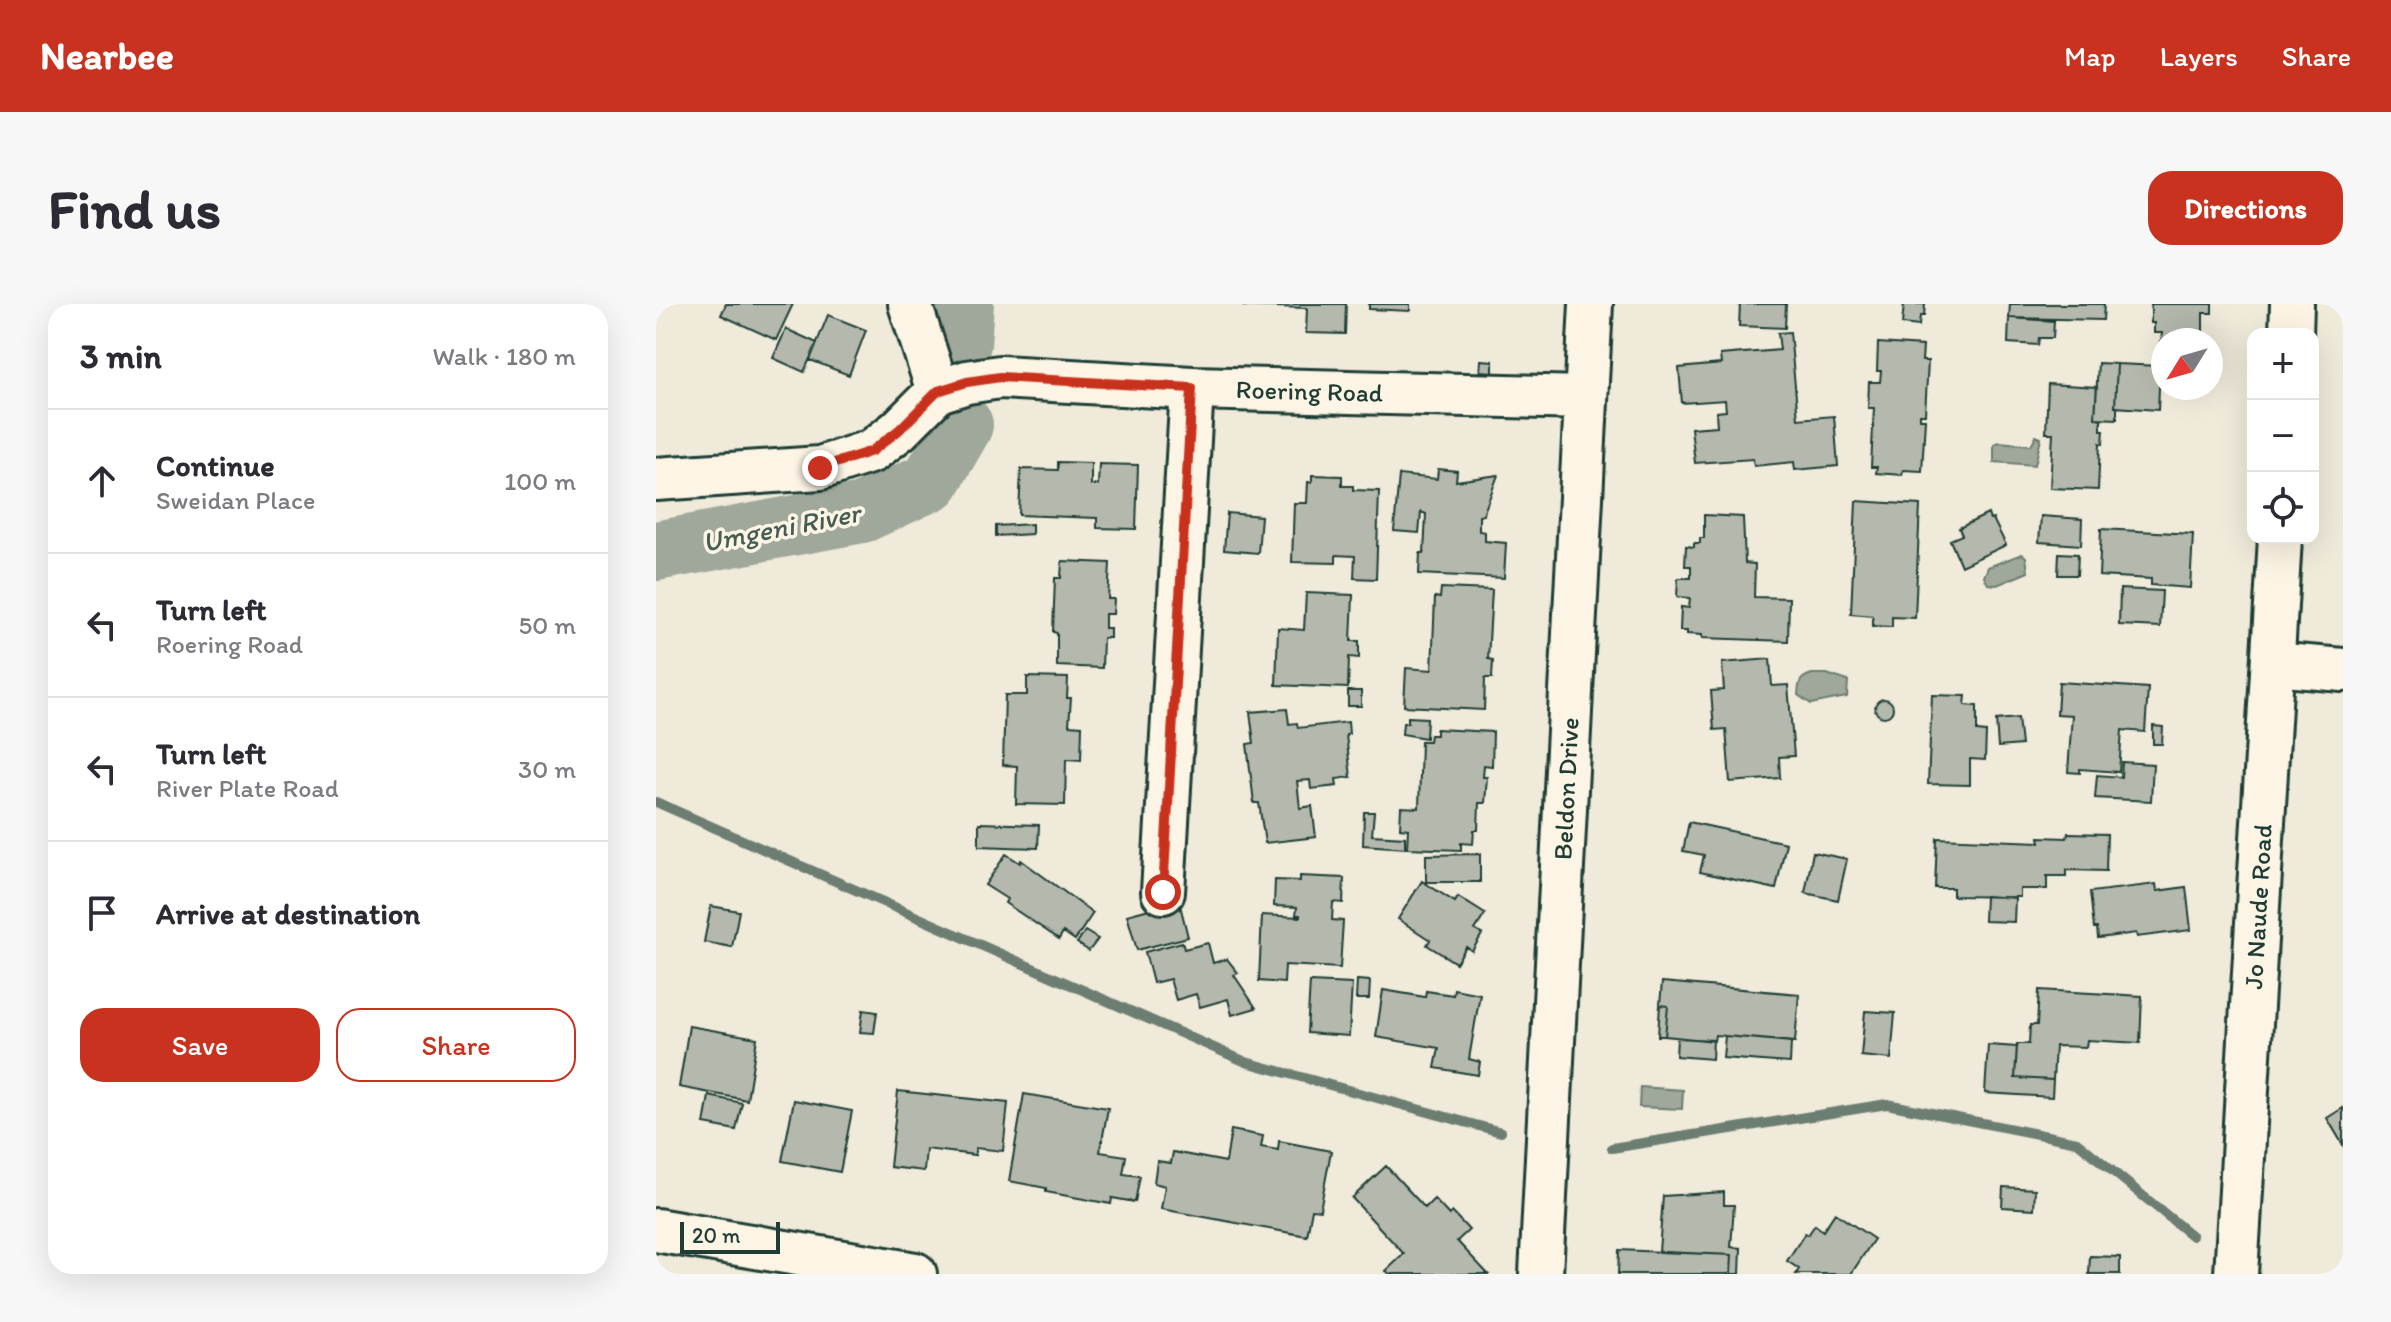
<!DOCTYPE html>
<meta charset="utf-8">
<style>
body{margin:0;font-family:Itim,sans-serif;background:#f7f7f7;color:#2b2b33}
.controls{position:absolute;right:24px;top:24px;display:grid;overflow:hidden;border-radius:16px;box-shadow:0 8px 32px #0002}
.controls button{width:72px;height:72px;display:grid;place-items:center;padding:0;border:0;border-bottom:2px solid #e1e1e2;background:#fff;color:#2b2b33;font:40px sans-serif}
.compass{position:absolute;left:1495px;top:24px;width:72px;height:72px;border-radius:50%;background:#fff;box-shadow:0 8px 32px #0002;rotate:233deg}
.scale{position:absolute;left:24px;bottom:20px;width:100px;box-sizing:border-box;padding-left:8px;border:4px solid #1f3d34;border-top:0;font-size:22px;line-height:28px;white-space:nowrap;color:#1f3d34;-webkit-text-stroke:6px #fcf5e5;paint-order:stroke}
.stop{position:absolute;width:24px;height:24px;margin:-18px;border:6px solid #c8321e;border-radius:50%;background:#fff}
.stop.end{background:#c8321e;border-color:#fff;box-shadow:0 2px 8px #0008}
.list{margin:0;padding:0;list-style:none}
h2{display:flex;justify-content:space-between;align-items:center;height:104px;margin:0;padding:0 32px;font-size:34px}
h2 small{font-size:26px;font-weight:400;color:#7c7c81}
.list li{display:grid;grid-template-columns:52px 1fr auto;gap:24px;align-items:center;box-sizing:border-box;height:144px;padding:0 32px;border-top:2px solid #e1e1e2}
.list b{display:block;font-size:30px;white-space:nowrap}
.list p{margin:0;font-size:26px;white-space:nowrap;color:#7c7c81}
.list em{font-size:26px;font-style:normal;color:#7c7c81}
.actions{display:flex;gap:16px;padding:24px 32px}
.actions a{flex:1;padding:18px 0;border:2px solid #c8321e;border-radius:24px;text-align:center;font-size:28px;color:#c8321e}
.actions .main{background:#c8321e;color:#fff}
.icon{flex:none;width:44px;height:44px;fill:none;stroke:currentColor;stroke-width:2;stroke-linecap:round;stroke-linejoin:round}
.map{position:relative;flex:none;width:1687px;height:970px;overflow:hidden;border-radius:24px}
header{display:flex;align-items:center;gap:48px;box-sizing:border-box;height:112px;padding:0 40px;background:#c8321e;color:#fff}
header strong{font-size:38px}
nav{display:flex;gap:44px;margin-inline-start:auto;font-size:28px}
.intro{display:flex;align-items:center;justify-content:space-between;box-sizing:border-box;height:192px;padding:0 48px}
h1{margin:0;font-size:56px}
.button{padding:20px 36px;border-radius:24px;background:#c8321e;color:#fff;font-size:28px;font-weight:700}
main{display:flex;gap:48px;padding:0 48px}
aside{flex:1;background:#fff;border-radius:24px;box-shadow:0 8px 32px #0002}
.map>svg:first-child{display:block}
.water{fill:#9fa89a;stroke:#6c7d71;stroke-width:2}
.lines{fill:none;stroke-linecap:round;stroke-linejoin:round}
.stream{stroke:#6c7d71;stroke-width:10}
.river{stroke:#9fa89a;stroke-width:60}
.building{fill:#b5b9ad;stroke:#1f3d34;stroke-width:2}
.minor-casing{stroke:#1f3d34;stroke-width:48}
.minor{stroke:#fcf5e5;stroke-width:42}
.route{stroke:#c8321e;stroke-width:10}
.labels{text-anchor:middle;stroke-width:7;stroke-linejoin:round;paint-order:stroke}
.street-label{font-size:26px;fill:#1f3d34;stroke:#fcf5e5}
.water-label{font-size:28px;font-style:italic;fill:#455d53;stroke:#fcf5e5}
</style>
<header>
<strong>Nearbee</strong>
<nav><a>Map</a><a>Layers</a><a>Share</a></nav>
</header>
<div class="intro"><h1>Find us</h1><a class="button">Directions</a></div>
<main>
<aside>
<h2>3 min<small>Walk · 180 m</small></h2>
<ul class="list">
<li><svg class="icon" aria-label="ahead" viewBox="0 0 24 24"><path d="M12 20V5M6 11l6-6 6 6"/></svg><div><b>Continue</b><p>Sweidan Place</p></div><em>100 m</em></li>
<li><svg class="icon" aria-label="left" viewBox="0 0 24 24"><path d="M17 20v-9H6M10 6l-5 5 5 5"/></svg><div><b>Turn left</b><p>Roering Road</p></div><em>50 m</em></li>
<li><svg class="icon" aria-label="left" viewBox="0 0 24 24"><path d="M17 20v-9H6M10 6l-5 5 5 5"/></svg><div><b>Turn left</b><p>River Plate Road</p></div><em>30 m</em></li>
<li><svg class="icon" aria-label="arrive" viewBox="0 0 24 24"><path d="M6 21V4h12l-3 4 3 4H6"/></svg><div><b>Arrive at destination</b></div></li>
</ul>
<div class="actions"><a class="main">Save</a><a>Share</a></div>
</aside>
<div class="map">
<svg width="1687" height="970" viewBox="0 0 1687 970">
<rect width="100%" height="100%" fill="#efeada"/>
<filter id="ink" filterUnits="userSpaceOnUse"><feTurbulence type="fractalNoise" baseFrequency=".0125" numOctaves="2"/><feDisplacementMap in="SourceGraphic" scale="16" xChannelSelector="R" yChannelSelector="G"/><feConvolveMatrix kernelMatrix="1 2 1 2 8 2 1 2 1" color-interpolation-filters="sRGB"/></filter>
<g filter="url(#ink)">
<path class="water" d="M1380,132L1385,134L1379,161L1338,158V140L1344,138L1375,141Z
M1366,250L1370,253L1372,268L1341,281L1332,280L1328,273L1332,263Z
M1156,370H1171L1192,377L1191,393L1155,400L1142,391C1143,378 1143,374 1156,370Z
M984,783L1027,786L1026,805L983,803Z"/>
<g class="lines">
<path class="stream" d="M0,498L590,758L845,828
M956,844L1231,800L1421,838L1536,932"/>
<path class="river" d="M305,40L308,0
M0,247L206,209L275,177L307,121"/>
</g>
<path class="building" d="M70,0H137L120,36L65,11Z
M587,0H690L689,30L650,29L651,4L587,2Z
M713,0H754V7L713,5Z
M1084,0H1130L1129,24L1083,22Z
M1248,0H1269L1268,12H1264L1263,22L1246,20Z
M1354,0H1448L1447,16L1353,14Z
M1495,0H1556V9H1547V36L1505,38L1506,29H1498V19H1495Z
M172,11L210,26L193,71L154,56Z
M1353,14L1398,17L1397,34H1383L1382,41L1352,39Z
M130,25L161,39L148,68L117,54Z
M1134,28L1142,115L1178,112L1182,162L1139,166L1138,158L1098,162L1097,155L1039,159L1035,124L1061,122L1060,108L1070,107L1069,96L1026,99L1023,64L1065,60L1064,51L1124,46L1122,29Z
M1222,39L1267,42L1266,57H1272L1269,110H1264V115H1269L1266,167L1247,166L1246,171L1220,169L1221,163H1215L1218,104H1212L1213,78H1224L1225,67H1221Z
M825,56L837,57V68L824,67Z
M1442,59L1461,60L1459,103H1461V115L1439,114Z
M1461,60L1504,62L1502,106L1459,103Z
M1392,80L1441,83L1439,114L1445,115V126H1448L1447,140L1444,139L1442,186L1394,184L1397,129H1390Z
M402,158L435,159V181H442L443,160L482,161L480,225L441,224V214L363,211L365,165L402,166Z
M782,165L801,167L800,177L842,171L827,211L823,212V227L829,228V237L850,239L848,274L763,270L764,249H768L770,210L765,208L763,229L738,227L743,171L781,175Z
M656,171L686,172V182H697V186L723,187L720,275L698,274L699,252L680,251V259L636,258L638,199H651L652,178H656Z
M1200,197L1264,201L1259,314L1236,313V323L1217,322V312L1195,310Z
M571,209L605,212L602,249L568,246Z
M1332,210L1334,216L1337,215L1350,241L1305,262L1294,236L1306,231L1303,224Z
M1048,211L1087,213L1089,259L1099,260L1098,293L1133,294L1132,337L1046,334V331L1031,330V327H1024L1025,303L1033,304L1034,294L1021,293L1022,274H1035V262H1029L1030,242L1038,243V239H1044V234H1048Z
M1385,212L1426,215L1425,241L1383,238Z
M376,220V230L340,232V222Z
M1445,225L1537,230L1534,284L1495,281V275L1443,272Z
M1403,249L1422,250L1421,271H1402Z
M406,257L454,259L452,295H458L457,310H449V324H454V334H447L446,364L401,362V329L397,328L399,274H405Z
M785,284L836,286L832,355L837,356L836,374H829L828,406L748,402L750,364L776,366L779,293L784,294Z
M1464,285L1506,287L1504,323L1463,321Z
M650,289L697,291L695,337H703V354L693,353L692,384L620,381L622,324L648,326Z
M1114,355L1116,382L1132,381L1138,452L1123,453L1124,474L1074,478L1070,425L1058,426L1055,387L1068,386L1066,359Z
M371,373L412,374L411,394H415L413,421L426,422L425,456L410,455L409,501L360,500L361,462L347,461L349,391H371Z
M1403,378L1492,384L1489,428L1466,426L1463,468L1424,465V469L1412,468L1416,411L1401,410Z
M692,387H705V402H692Z
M1276,391L1310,392L1309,401L1321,402V427L1330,428L1329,456L1314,455V481L1272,480Z
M1219 404a9 9 0 1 1 18 0a9 9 0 1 1-18 0Z
M631,405L633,420L641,419L642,424L692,418L693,430L690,431L695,473L680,475L681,482L655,485L654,476L641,477L644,504L656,502L660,533L609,539L603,499H598L591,440L598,439L594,408Z
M752,413L771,414L770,434L746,430L747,419H752Z
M1362,414L1365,441L1342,443L1340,416Z
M1497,422L1507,423L1506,440H1497Z
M780,425L837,428L836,462L828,461L827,473H831L829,499H823L822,526H818L817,540L805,539V546L751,544L752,525L744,524L745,503L763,504L765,437H773L774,431H780Z
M1466,458L1497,460L1495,497L1439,494L1441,471L1465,473Z
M708,508H718L716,531L749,533V544L707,541Z
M1033,518L1130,539L1120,585L1044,568L1048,551L1027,547Z
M323,519L383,521L382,544L323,542Z
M1412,529L1451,530L1450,567L1410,566V572H1391V585H1364V593L1297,592V584H1279L1281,534L1384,538L1383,533L1411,534Z
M1157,548L1191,555L1182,596L1149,589Z
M350,550L364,559L365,556L437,609L419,636L407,628L403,635L349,599L351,595L329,581Z
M824,550V578H770V551Z
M644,572L688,574L687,599L677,598L676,616L687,617L684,664L629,661L628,679L603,677L606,611L644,613V611H640L641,603L618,602L619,576L644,577Z
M766,577L799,598L802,593L829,610L819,626L826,630L816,647L810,643L800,659L771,641L774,636L742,615Z
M1500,580L1501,587L1530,583L1535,626L1481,633L1480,629L1442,634L1441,624H1438L1434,588Z
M1329,592L1359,594L1358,618L1328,617Z
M523,597L532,633L481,646L471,611Z
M55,602L83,607L76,643L48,638Z
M429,627L442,635L433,647L421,639Z
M526,638L528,645L552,639L557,659L571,655L582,669L578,671L600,704L576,711L572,695L544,703L540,690L520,696L514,675L497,679L489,648Z
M701,676L714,677L713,695H700Z
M654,678L696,680L693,732L651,729Z
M1006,678L1143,690L1139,738L1059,731L1058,737L1009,732L1012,702L1004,701Z
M798,685L824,690L813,755L824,758L822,771L779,764L783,744L720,733L727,686L769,693L770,687L797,691Z
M1383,686L1486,692L1484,739L1431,736L1430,743L1399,742L1397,776L1359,774L1361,740H1373L1374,721H1381Z
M1004,701L1012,702L1009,732H1002Z
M207,706L221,708L218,729L204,728Z
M1209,707L1239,709L1235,755L1205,752Z
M33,722L101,734L91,796L23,783Z
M1069,732L1135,738L1134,759L1067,754Z
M1021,734L1057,736L1056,755L1020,752Z
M1332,741L1361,743L1359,774L1397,776L1396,793L1329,789Z
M242,787L352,799L347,847L319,844V851L270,845L268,867L234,863Z
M368,790L452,804L444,848L470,852L467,870L484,872L479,898L456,894L455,900L390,888V884L353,877Z
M53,792L86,799L80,826L48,820Z
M138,796L196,807L184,868L126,857Z
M1687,804V841L1671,814Z
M575,826L607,832L605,843L622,846L623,837L675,847L664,906L656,905L651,932L505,905L509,882L498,879L501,857L515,859L517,848L570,858Z
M730,862L769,904L778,895L793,911L796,908L813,926L801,937L832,970H734L730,967L748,950L696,894Z
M1347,883L1379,885L1378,905L1346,903Z
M1068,888V901H1078L1075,943L1085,944L1084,970H1075L1076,951L1003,948L1007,892Z
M1179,909L1218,935L1195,970H1140L1143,965L1131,957L1149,929L1152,931L1159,921L1167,927Z
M963,946L1076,951L1075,970H962Z
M1434,952L1464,953V970H1433Z"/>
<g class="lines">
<defs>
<g id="minor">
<path d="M254,0L282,87"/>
<path d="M1635,30L1636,0"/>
<path id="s1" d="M0,175L164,164L216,147L243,126L282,87L311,78L344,73L536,84L929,94"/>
<path d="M1617,360L1687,366"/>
<path d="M507,588L536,84"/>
<path d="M0,926L259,970"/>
<path id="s2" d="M885,970L935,0"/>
<path id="s3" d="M1580,970L1624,234"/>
</g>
</defs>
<use href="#minor" class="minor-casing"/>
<use href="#minor" class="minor"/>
</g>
</g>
<g class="lines" filter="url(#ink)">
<path class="route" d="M164,164L216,147L243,126L282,87L311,78L344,73L536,84L507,588"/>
</g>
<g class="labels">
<g class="street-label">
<text dy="9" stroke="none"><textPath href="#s1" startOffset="682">Roering Road</textPath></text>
<text dy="9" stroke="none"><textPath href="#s2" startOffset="486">Beldon Drive</textPath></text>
<text dy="9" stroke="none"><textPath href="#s3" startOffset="368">Jo Naude Road</textPath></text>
</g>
<g class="water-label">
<text transform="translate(125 223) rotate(-11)" y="10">Umgeni River</text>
</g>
</g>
</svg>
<div class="controls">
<button>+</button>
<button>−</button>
<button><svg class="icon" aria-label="locate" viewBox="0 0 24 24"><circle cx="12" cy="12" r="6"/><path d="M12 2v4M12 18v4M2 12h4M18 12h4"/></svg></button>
</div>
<svg class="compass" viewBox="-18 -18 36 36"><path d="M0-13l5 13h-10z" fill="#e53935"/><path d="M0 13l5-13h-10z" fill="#7c7c81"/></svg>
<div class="scale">20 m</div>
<div class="stop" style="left:507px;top:588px"></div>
<div class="stop end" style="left:164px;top:164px"></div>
</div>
</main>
